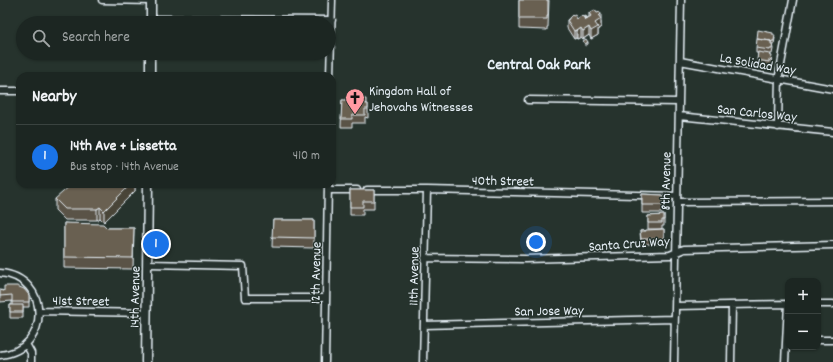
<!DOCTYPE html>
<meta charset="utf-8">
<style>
body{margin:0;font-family:Dekko,sans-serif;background:#29322f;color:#f1f3f6}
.controls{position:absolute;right:12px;bottom:12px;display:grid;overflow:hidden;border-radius:8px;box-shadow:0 1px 3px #0004}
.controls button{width:36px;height:36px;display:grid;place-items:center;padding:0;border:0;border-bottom:1px solid #3a4340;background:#1c2622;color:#f1f3f6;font:20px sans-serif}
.you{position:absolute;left:536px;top:242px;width:14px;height:14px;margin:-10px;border:3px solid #fff;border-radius:50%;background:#1a73e8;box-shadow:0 0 0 6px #1a73e833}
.badge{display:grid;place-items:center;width:26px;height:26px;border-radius:50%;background:#1a73e8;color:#fff;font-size:13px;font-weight:700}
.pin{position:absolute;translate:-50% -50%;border:2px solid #fff;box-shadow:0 1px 4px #0006}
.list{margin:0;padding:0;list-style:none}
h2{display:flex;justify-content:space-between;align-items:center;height:52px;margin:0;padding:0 16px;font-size:17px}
h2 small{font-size:13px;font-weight:400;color:#a0a5a5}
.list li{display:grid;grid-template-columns:26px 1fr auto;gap:12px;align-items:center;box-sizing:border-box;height:64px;padding:0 16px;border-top:1px solid #3a4340}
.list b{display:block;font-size:15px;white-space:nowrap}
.list p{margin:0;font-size:13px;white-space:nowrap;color:#a0a5a5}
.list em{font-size:13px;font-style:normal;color:#a0a5a5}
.icon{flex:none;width:22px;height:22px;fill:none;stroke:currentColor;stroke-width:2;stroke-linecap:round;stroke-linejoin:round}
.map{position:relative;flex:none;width:833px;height:362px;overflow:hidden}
.search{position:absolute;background:#1c2622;box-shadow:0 1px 3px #0004;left:16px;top:16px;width:320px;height:44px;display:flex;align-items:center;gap:10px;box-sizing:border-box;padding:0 14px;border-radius:22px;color:#a0a5a5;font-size:15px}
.panel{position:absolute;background:#1c2622;box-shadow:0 1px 3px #0004;left:16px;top:72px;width:320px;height:116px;border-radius:12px}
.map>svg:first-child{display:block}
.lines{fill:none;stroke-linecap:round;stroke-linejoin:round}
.minor-casing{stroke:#e8f1f8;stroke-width:9}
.tertiary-casing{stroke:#e8f1f8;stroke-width:11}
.minor{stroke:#26332d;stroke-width:6}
.tertiary{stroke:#26332d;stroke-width:8}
.wall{fill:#5a5346;stroke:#e8f1f8}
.shaded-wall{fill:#4a4439;stroke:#e8f1f8}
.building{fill:#696151;stroke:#e8f1f8}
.labels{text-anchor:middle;stroke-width:3;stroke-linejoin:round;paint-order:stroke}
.street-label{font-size:14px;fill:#e8f1f8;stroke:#26332d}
.poi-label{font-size:14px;fill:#e8f1f8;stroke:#26332d;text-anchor:start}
.quarter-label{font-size:16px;font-weight:bold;fill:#e8f1f8;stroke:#26332d}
</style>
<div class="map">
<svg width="833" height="362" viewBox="0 0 833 362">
<rect width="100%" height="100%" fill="#26332d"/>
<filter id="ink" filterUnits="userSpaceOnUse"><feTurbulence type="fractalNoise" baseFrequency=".025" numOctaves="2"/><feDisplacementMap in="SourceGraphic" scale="8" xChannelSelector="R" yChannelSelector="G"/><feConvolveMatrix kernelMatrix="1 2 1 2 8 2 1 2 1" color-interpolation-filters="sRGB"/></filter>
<g filter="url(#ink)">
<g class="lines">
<defs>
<path id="minor" d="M102,0L151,1
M151,19L332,20
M680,61L833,89
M330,76L332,0
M0,91H20
M528,100L679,102
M679,116L833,132
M778,127L779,75L793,0
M328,190H357
M367,190H427L677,196
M677,202L833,201
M425,258L525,259L670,255L684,249L833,245
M148,264L243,266L245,298H326
M0,273C51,277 52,350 0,355
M818,304H833
M675,306L788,304
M39,311L147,313
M424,325L674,319
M818,340H833
M26,344L31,353V362
M325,362L328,184
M423,362L427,190
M674,362L681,0
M731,362L732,305
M785,362L788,304"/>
<path id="tertiary" d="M151,23V0
M150,76V53
M146,362L148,184"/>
</defs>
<use href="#minor" class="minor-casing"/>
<use href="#tertiary" class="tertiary-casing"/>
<use href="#minor" class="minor"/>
<use href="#tertiary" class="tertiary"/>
</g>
<path class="wall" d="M519,0H549L548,27H547V30L519,29Z
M589,13L601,22V27L598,29V35L591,39L589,35L583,39L581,37L577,39L576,38L574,39L567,28V20L569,19V18L577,19L584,17L587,18L589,17Z
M775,38L774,44H772L773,49L772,54H770V55L772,61L771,66H769V67L757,66L758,53H756V48Z
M342,100L368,104V118L365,117V123H352V127H341Z
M135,184V191L104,222L100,218L97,220H65L55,210V199Z
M350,190H374V209H363V215H350Z
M642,194L663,195V213H642Z
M664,215V226H662V229H648V216Z
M273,220H314V248L272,247Z
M64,223L107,228H134L133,269L64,268Z
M664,229V244H641L640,231Z
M0,290L4,291L29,295V307H23V318H10V305H12V301L0,302Z"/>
<path class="shaded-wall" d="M601,14V27L598,29V35L591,39V31L599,16Z
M589,27V35L583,39V31Z
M581,28V37L577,39V31Z
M576,30V38L574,39V31Z
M588,42V44L585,46V44Z
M131,184H135V191L104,222V211Z
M100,207V218L97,220V209Z"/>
<path class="building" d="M519,0H548V16H547V19H519Z
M595,10L597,13L600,12L601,14L599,16L601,19L595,23L598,27L591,31L589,27L583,31L581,28L577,31L576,30L574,31L567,20L569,19V18L572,15L573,16L575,15L577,19L581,16L582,17L583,16L585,20L591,16L589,13Z
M586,16L587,18L585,20L584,17Z
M758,30L773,33V35H775L774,41H772V42H771V41L757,39Z
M586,39L588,42L585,44L583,41Z
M757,39L771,41V44H773L772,49H770V50L756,48Z
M758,52L770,54V55L772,56L771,61L769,60V62L757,60Z
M346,98L366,99V104H368V109H365V115H352V119H341L342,100H346Z
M71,184H131L104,211L100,207L97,209H65L55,199L71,185Z
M350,190H374V201H363V207H350Z
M642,194L663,195V205H642Z
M664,215V220H662V223H648V216Z
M273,220H314V238L272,237Z
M64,223L103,224L107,228H134L133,258L64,257Z
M664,229V239H641L640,231H646V230Z
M4,286H17L24,289L29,295V302H12V295L0,296V290L4,291Z
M10,305H23V312H10Z"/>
</g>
<defs>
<symbol id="church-pin" viewBox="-11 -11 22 30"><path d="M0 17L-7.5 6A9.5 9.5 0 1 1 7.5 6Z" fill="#ff9aa2" stroke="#26332d"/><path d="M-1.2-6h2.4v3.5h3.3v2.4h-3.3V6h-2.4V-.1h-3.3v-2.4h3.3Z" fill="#111"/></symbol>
</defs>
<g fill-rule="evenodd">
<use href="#church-pin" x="344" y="87" width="22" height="30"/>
</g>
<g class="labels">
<g class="street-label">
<text transform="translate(758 63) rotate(10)" y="5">La Solidad Way</text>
<text transform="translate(757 112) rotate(6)" y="5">San Carlos Way</text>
<text transform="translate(503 180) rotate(1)" y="5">40th Street</text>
<text transform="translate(665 181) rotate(-89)" y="5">8th Avenue</text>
<text transform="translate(629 243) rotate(-4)" y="5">Santa Cruz Way</text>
<text transform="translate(315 273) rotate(-89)" y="5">12th Avenue</text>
<text transform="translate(413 276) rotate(-89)" y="5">11th Avenue</text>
<text transform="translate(134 297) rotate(-89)" y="5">14th Avenue</text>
<text transform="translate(81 300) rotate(1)" y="5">41st Street</text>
<text transform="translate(549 310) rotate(-1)" y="5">San Jose Way</text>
</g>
<g class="poi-label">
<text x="369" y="95">Kingdom Hall of<tspan x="369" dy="16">Jehovahs Witnesses</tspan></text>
</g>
<g class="quarter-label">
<text x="539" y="69">Central Oak Park</text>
</g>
</g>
</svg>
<div class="controls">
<button>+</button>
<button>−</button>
</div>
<div class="you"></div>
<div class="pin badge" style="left:156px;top:244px">1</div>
<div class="search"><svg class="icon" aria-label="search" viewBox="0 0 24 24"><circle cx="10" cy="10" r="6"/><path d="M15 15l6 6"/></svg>Search here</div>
<section class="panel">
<h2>Nearby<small></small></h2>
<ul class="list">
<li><span class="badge">1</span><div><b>14th Ave + Lissetta</b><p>Bus stop · 14th Avenue</p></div><em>410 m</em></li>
</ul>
</section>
</div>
